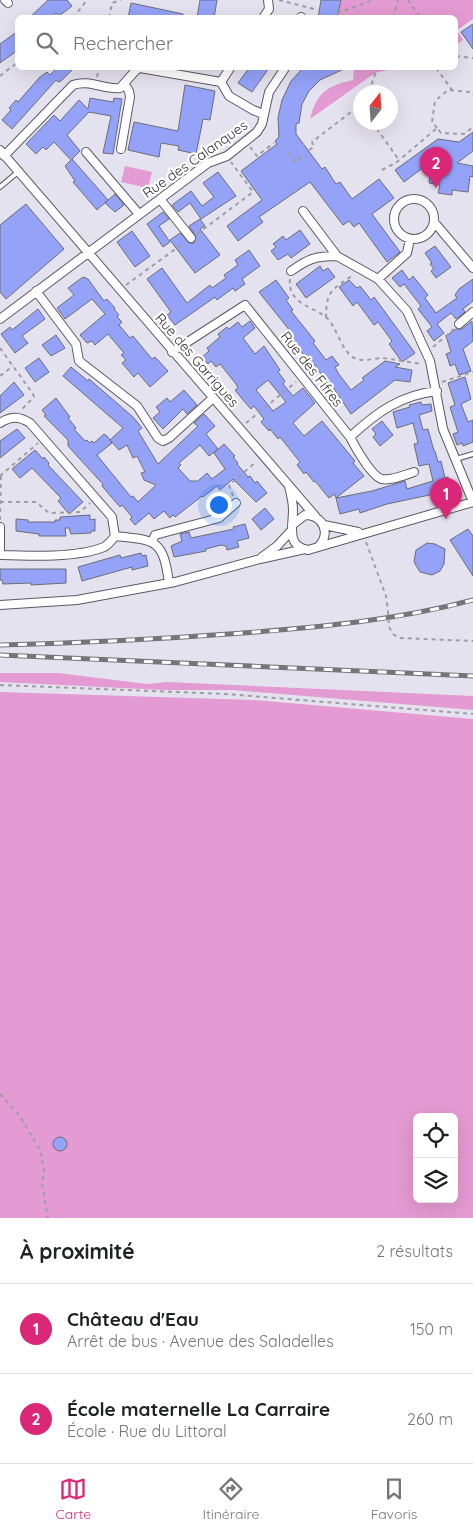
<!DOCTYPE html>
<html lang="fr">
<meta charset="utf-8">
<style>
body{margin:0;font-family:Quicksand,sans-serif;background:#f6f6f6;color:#202124}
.controls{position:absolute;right:15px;bottom:15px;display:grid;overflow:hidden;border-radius:8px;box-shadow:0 5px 20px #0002}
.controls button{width:45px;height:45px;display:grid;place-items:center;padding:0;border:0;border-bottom:1px solid #e0e0e0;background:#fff;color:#202124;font:25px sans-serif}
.compass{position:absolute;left:353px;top:85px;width:45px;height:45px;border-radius:50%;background:#fff;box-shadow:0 5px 20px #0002;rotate:17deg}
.you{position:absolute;left:218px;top:504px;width:18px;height:18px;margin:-12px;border:4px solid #fff;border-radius:50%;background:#1a73e8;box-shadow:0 0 0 8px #1a73e833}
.badge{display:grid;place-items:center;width:32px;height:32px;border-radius:50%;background:#db2777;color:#fff;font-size:16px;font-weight:700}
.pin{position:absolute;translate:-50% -41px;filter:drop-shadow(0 1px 2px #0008)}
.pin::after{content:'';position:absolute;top:26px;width:18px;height:15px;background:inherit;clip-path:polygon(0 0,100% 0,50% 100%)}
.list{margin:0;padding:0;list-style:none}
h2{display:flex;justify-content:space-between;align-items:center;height:65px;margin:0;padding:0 20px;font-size:21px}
h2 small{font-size:16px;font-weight:400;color:#757577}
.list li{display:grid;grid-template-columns:32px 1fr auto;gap:15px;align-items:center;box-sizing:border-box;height:90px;padding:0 20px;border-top:1px solid #e0e0e0}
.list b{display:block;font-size:19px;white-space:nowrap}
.list p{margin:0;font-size:16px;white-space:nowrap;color:#757577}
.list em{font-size:16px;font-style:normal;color:#757577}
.icon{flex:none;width:28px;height:28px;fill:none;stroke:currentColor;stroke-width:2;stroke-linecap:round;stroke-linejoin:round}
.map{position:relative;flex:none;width:473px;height:1218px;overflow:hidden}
.search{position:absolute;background:#fff;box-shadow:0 5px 20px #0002;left:15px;right:15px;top:15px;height:55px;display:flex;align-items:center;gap:12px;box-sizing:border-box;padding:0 18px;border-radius:8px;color:#757577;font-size:19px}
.sheet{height:245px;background:#fff}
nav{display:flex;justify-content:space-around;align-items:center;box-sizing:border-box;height:70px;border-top:1px solid #e0e0e0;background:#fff;font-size:14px;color:#757577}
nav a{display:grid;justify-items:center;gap:2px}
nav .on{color:#db2777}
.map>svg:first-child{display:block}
.green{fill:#e49ad2;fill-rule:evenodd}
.building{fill:#94a2f8;stroke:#6b6d78;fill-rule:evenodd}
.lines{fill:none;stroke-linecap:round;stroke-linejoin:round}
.lane-casing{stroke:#5c5964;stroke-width:6}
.street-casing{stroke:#5c5964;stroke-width:10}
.path{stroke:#9f9ca6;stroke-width:2;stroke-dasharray:4 4;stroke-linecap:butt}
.lane{stroke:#fff;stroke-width:4}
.street{stroke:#fff;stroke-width:8}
.rail-casing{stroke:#75747b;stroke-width:5}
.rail{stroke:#fff;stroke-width:3;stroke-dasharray:9;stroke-linecap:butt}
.path-bridge{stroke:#9f9ca6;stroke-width:2;stroke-dasharray:4 4;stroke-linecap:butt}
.labels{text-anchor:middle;stroke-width:4.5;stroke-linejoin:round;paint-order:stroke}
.street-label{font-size:14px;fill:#2f2e32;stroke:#fff}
</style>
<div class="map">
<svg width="473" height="1218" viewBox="0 0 473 1218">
<rect width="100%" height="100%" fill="#e5e2ef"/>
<path class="green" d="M341,0H473V19L457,30L463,40L456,45V18H337Z
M354,68H396L375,73L310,119C317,92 327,86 353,80Z
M125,166L152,172L148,188L121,182Z
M0,673H58L147,684L167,682L473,696V710L233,690H163L0,682Z
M0,692L255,700L473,719V1218H0ZM417,1117H454V1199H417Z"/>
<path class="building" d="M48,0H67L72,6L59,16L56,13L50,18H29Z
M200,0H217L214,18H197Z
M321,0H341L337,18H318Z
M131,3L183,14V18H128Z
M473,24V49L461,32Z
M18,31V50L0,63V44Z
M57,68H74L61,81L58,82L56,80L12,129L2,120L11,110L9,108L16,100L18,102L39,78L47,72L50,75Z
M249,68H269L252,92L238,83Z
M303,68H346L320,80L309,91L302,104L299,123L296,124V134L322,169L325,167L336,184L340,182L352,199L379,179L394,198L372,214L400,252L387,262L359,223L354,227L349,221L343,225L310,182L259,217L263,222L238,241L227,226L262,200L241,171L277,144L275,141L279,137L278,118L282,100L291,81Z
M185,85L215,91L210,120L203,119L196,154L178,150L179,146L161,143L159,157L128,150L134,122L178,131Z
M90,98L113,102L114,98L122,99L113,154L103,153L111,116L89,112L67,135L80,151L72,159L108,200L97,210L73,182L75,181L65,166L71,160L54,142L46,150L43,147L36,154L26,144L54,115L60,121L79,100L88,109Z
M473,132V151L457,163L473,166V177L470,176L468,192L452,190V195L438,193L440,185L429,183L430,176L427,175L428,164L404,182L395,170L438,139L459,142Z
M218,172L236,196L201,219L190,203L178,212L172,205L191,191L202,206L214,197L203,183Z
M115,194L124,205L115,212L105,203Z
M26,204L64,249L6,299L0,292V225Z
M163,212L169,219L159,226L170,242L163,247L147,224Z
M200,219L205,226L200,229L220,255L195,273L170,240L180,233L189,243H194L196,237L189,226Z
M300,230L310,244L291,258L288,254L278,260L271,251L276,247L273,244L283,236L286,240Z
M132,231L150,256L135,267L117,242Z
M435,246L451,267L436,278L431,271L434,269L430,264L432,263L425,253Z
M249,250L260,266L242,279L245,284L235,291L233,288L217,300L215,297L175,325L167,315L171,312L147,279L162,268L187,303L210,285L212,288L226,278L224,275L238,265L235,260Z
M320,266L323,271L328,268L335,277L306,298L296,284Z
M402,270L409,280L413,276L428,295L425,298L436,313L457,298L455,295L459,289L473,279V301L463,309L465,312L456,319L451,313L437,324L444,333L434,341L427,331L432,327L418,309L421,306L404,284L400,287L392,278Z
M83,277L88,279L104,301L107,299L115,308L114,309L119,315L117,317L122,322L119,325L130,338L133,336L152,359L155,357L168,371L150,387L138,373L134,377L122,363L126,360L121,355L124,353L108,334L95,345L92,341L87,343L80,335L105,314L92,299L65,319L57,308L74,295L68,288Z
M276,280L289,298L286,300L293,310L291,311L315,341L313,343L326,360L332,356L339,365L335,367L338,373L351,390L364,380L362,378L385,361L400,364L395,367L412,370L410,382L395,380L351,414L325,376L323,377L314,364L311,366L292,338L294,336L259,292Z
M349,280L357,288L360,286L371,300L374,297L415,353L402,362L389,344L392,341L378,322L374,325L357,302L353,306L339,287Z
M38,309L45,319L22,336L28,343L15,353L1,334L10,327L12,330Z
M250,321L255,328L243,338L255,354L264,346L280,370L278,372L285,381L283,384L293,396L303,388L315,403L293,423L304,436L322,421L355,461L353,463L364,476L336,498L335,494L329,498L315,481L314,482L306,472L304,474L297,465L300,462L280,437L278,439L270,429L269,431L261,422L264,419L254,406L251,409L243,400L235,390L238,388L236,384L220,364L216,367L211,361L208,364L202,357L209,351L207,348L220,337L218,334L227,327L229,329L238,322L242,327ZM268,380L286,402L273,411L256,390Z
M472,321L473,341L463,349L471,371L459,375L455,364L450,366L448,359L446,354L451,352L446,336L456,329H462Z
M56,335L65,348L51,356L42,345Z
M39,358L49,372L35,382L25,368Z
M71,367L88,381L89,379L133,417L142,428L138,431L158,464L198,426L194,423L204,414L215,426L206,434L218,449L209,456L200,445L179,463L181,465L178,468L190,481H198L207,473L212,479L225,469L214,453L224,444L235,456L233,457L238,463L237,464L248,477L250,476L255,483L257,481L267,493L256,502L233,479L220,490L217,486L203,497L202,496L175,517L173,515L170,518L164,511L154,519L149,513L135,525L130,519L132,517L122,505L120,507L102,486L103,484L99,480L68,446V440L44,416L46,415L42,410L56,398L70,417L68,418L76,428L74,429L85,441L87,440L89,443L92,441L94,443L104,434L107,436L112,443L97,455L131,497L133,496L138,502L156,485L144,480L141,473L145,472L137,456L133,458L127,445L119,450L110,440L123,428L63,376Z
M465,377L471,399L461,404L468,422L473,420V442L463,446L462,443L457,445L453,434L458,432L450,407L455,405L448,383Z
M14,382L24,395L0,413V396Z
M184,390L197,405L187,414L183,409L163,429L153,418L160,412L156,407L167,398L170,402Z
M421,402L422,405L431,404L432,411L419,415L423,430L428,429L434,451H435L438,462L441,461L445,478L448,477L451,489L447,490L449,495L440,497L439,493L387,504L360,513L359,509L340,514L336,498L372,491L405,481L407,489L433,481L429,464L419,466L414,444L418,443L413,423L397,428L393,412L410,407L409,405Z
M382,421L393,435L380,446L373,437L376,434L372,429Z
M17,429L25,438L0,458V441Z
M35,450L43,459L44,457L49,463L48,465L83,502L69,514L58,501L61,498L32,468L20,478L12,469Z
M265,508L274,519L261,530L252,519Z
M90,515V520L95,519V531H91V533L71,534L69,528H65L66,536H39V534L16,531V519L28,520V522H55V520H60V517Z
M245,524L249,538L237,541L239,547L227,550L226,546L221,545L206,549V551L174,557L171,546L182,541L180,534L189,532L191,538L234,529L233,527Z
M468,529L473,536V576L450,540Z
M427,543L435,544L445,549L444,564L440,571L432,575L420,572L414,562L416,550Z
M141,553L142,556L146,555L148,566L132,570V567L82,581L78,567L120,555L121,558Z
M0,569H66V583L31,585V583L3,584L2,580H0Z
M53 1144a7 7 0 1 1 14 0a7 7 0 1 1-14 0Z"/>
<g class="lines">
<defs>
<path id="lane" d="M0,187L18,172
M456,459L473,454"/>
<path id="street" d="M5,0L8,3
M263,18L269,9L268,0
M301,18V17
M221,82L229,96L253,110L263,114
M121,149L130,97L129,91L125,85
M0,150L316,517
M86,152L139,214
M4,156L73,85C89,79 104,90 120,88L136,70L140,68L221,82L230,68
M160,199L191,238
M394 219a20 20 0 1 1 40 0a20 20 0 1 1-40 0Z
M303,211L337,256L378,279L407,311L430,361L443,429L473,502
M434,222L473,268
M291,271C308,259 315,256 337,256
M378,279L407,253L410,239
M36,291L76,344L79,361L137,406L158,438L163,441L169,438L213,398
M0,319L208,163L227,156L257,132L262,124L269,92L285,68
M459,324L473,312
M172,352L245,305L350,437C376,413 400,395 437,391
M0,423C11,416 19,416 30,423L112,517L115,536C157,540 163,540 169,583
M350,437C355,447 372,477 382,479C391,481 404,475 414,472
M289,486C291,494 293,502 293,510C293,527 286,546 308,550L473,502
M292,525L305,515C323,515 331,533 319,546
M324,525L358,532
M0,527V555
M152,542L155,535L219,518L236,503
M0,555C28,556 78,558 104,547C108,545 112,540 115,536
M262,557L277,546L291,531
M0,605L77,600L175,582L260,559L305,549"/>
</defs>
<use href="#lane" class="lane-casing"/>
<use href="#street" class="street-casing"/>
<path class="path" d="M279,0L318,10
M408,0L421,18
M337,13L374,0
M73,18L87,0
M109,18L112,3L121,0
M393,18L398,0
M456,56L473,58
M436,68L452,90
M0,76L18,62
M97,77L99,68
M369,92L377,68
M372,122L399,160
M437,128L432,122L435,101L448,90L470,92L473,95
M250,147L257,156L274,143
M309,150L314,147L312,142L355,109L360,110
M287,153L295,162L301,157
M382,170L397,162L437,128L441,133L464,134L473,127
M197,234L253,192L231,162
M290,279C287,304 315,307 327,318C338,329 341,352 356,359C365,362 374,358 383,358C396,360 409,362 422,364
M126,285L185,242
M326,318C326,290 332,290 353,275
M433,347L454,329
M0,348L33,394L34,397L22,409
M0,376L13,366
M442,382L473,372
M246,423L296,382
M0,476L38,443
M233,496L229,485L256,462
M0,502H36L49,513L80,512L90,503
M0,520L1,475
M366,542L386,596L388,611
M389,627L393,634L399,638L473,641
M0,685L226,694L473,714
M0,1094L20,1116L41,1152L44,1172L42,1184L48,1218"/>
<use href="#lane" class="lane"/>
<use href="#street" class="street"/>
<defs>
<path id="rail" d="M0,645C81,643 162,639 243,633C321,627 398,620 473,600
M0,655L473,676"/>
</defs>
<use href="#rail" class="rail-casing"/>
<use href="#rail" class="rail"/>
<path class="path-bridge" d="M388,611L389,627"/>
</g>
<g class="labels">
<g class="street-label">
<text transform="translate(195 159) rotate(-35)" y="5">Rue des Calanques</text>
<text transform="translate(197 360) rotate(49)" y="5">Rue des Garrigues</text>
<text transform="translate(312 369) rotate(52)" y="5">Rue des Fifres</text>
</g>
</g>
</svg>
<div class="controls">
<button><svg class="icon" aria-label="locate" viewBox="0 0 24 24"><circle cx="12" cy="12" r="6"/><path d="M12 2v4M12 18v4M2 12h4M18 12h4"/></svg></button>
<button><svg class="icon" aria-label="layers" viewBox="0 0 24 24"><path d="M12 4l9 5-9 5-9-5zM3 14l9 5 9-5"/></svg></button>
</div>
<svg class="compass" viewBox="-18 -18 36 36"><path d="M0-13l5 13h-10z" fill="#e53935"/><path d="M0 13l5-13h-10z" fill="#757577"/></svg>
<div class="you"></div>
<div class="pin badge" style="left:446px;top:519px">1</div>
<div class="pin badge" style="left:436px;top:188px">2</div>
<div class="search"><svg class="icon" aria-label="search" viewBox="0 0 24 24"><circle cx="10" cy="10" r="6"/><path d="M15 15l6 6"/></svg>Rechercher</div>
</div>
<section class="sheet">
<h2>À proximité<small>2 résultats</small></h2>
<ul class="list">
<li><span class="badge">1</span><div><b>Château d'Eau</b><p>Arrêt de bus · Avenue des Saladelles</p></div><em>150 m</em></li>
<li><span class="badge">2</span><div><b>École maternelle La Carraire</b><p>École · Rue du Littoral</p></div><em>260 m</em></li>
</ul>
</section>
<nav>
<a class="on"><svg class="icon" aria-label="map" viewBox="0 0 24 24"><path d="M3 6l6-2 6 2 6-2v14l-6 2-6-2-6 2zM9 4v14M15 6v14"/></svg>Carte</a>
<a><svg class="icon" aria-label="directions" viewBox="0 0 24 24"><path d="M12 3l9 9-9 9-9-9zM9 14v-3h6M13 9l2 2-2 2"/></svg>Itinéraire</a>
<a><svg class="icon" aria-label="saved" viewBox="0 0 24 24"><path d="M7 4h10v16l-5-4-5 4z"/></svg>Favoris</a>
</nav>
